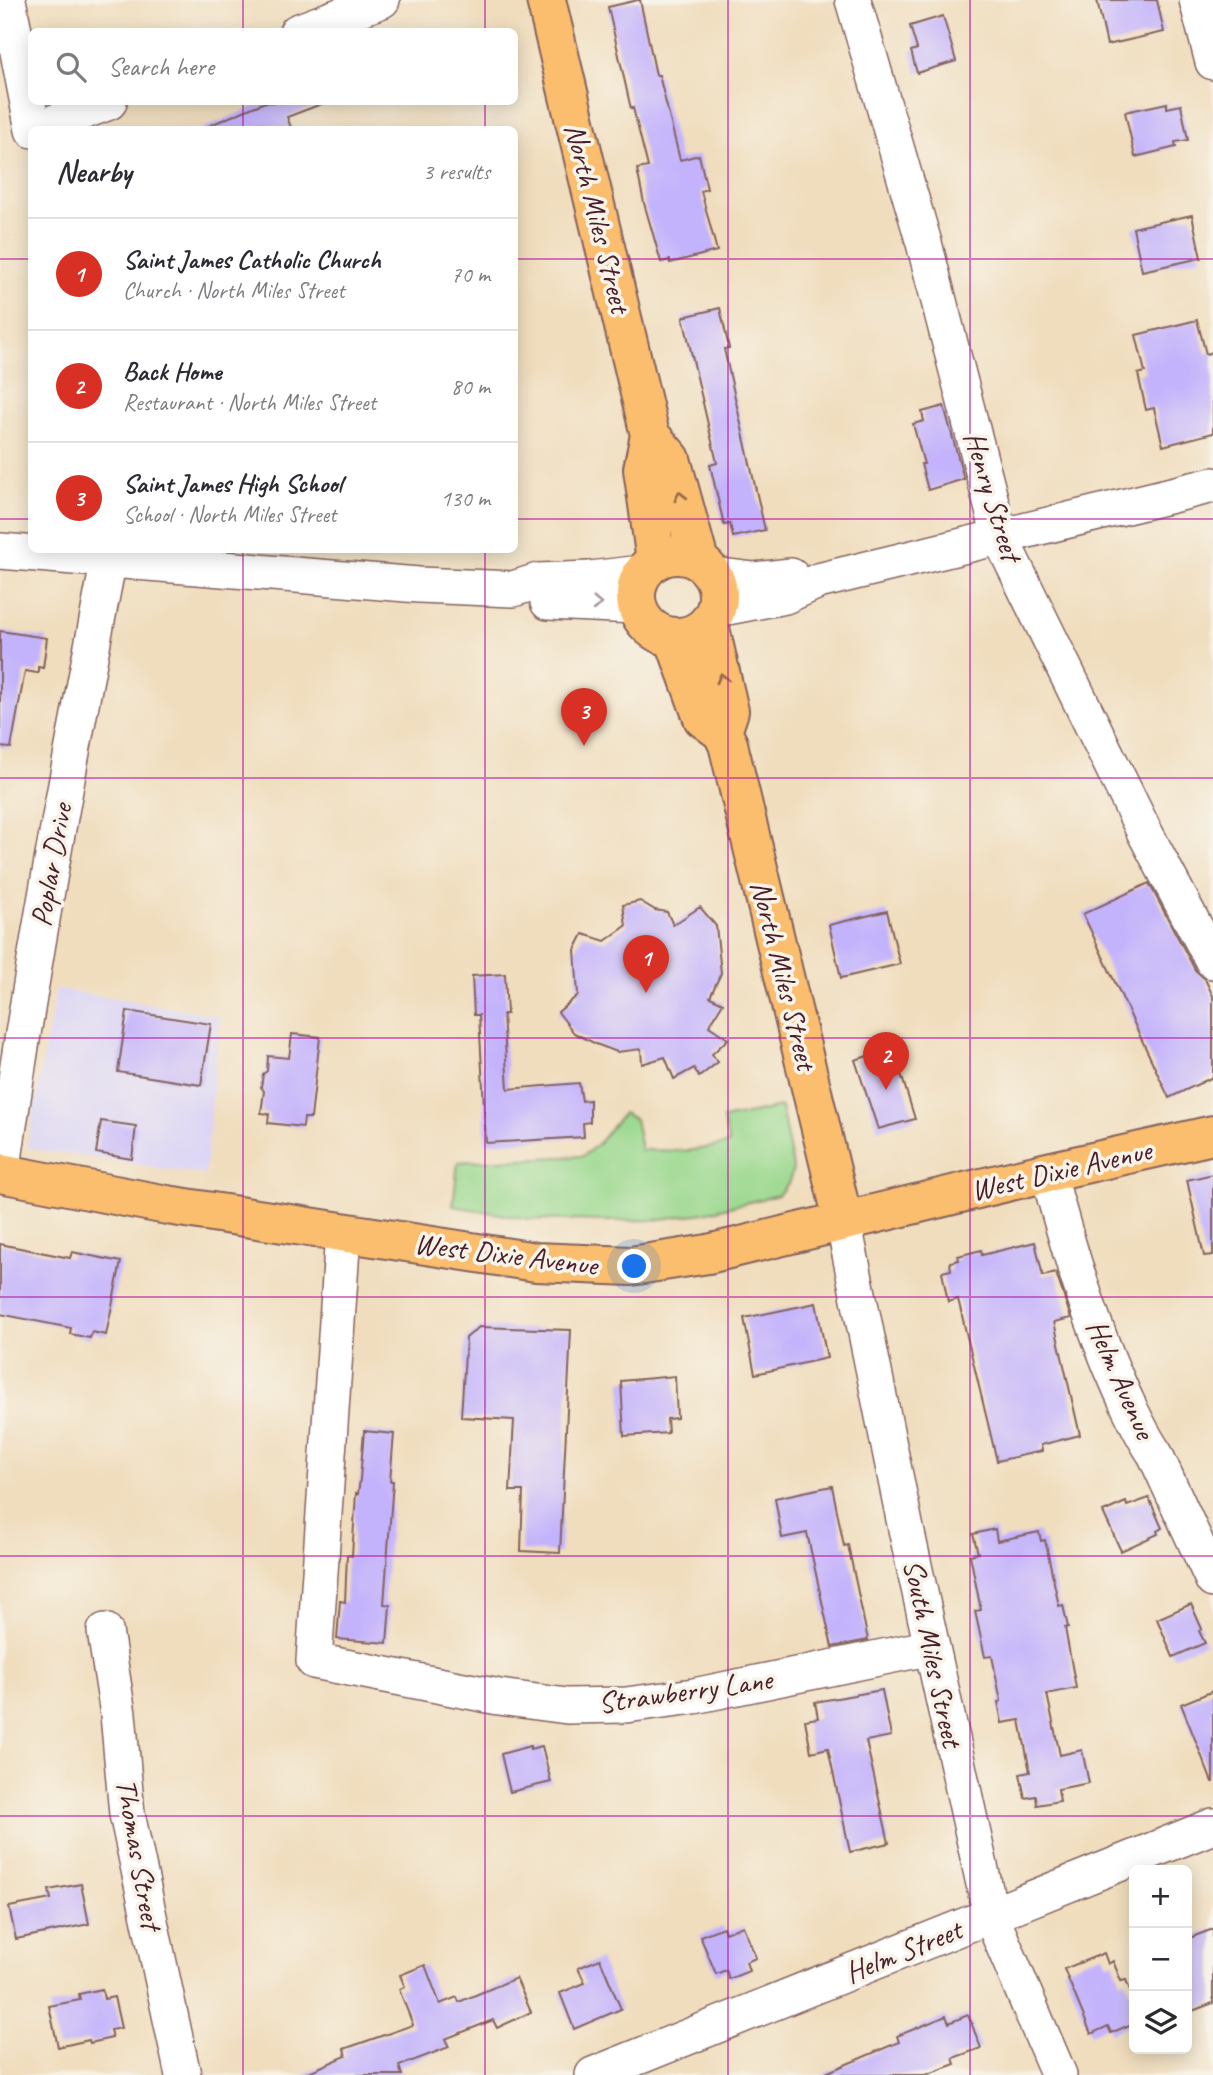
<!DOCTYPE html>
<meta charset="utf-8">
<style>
body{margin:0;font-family:Caveat,sans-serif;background:#f7f7f7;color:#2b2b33}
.controls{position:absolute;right:21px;bottom:21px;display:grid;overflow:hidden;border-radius:10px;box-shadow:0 4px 18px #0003}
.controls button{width:63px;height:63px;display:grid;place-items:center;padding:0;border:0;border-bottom:2px solid #e1e1e2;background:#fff;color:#2b2b33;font:35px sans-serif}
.you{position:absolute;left:635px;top:1267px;width:24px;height:24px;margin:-18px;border:5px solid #fff;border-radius:50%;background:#1a73e8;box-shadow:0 0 0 10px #1a73e833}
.badge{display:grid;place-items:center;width:46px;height:46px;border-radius:50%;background:#d93025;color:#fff;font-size:23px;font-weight:700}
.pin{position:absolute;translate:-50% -58px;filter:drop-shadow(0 2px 4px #0008)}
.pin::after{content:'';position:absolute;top:37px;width:24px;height:21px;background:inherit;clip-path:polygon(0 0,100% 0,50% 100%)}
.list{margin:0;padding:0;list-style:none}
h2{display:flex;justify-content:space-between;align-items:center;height:91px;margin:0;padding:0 28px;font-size:30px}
h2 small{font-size:23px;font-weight:400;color:#7c7c81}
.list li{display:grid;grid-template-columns:46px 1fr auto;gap:21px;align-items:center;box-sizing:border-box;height:112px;padding:0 28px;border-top:2px solid #e1e1e2}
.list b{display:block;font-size:26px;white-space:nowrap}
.list p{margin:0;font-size:23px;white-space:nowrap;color:#7c7c81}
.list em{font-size:23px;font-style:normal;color:#7c7c81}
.icon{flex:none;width:38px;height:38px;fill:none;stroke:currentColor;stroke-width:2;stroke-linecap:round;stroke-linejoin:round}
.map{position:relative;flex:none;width:1213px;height:2075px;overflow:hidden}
.search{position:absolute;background:#fff;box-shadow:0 4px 18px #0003;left:28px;top:28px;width:490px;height:77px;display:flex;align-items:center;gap:18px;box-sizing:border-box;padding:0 24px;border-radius:10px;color:#7c7c81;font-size:26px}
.panel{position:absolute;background:#fff;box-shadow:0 4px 18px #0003;left:28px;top:126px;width:490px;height:427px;border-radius:10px}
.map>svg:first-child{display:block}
.built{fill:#dcd5f6}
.green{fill:#9ad88d;stroke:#727c5c;stroke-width:2}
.building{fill:#c3b2fc}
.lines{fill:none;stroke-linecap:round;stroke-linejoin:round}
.minor-casing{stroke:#84625e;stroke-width:38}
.major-casing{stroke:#84625e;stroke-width:42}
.minor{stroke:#fff;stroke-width:35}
.major{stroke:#fabe6e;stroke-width:38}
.oneway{stroke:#996749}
.oneway2{stroke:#ae9aa0}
.grid{fill:none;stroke:#b5179e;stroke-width:2;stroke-opacity:0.55}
.labels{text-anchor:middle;stroke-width:7;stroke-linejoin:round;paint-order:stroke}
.street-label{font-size:30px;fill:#4a1f2b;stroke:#f7f3e8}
</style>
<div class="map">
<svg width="1213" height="2075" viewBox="0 0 1213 2075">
<rect width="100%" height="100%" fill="#f7f3e8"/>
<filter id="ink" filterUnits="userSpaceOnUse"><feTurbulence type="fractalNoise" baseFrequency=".0143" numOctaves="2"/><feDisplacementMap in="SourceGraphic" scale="14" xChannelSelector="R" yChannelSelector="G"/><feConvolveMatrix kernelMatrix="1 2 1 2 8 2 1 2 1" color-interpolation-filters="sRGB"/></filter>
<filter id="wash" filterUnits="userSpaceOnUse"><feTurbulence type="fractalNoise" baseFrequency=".00686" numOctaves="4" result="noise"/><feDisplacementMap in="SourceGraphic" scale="28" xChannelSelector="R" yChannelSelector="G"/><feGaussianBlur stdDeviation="1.57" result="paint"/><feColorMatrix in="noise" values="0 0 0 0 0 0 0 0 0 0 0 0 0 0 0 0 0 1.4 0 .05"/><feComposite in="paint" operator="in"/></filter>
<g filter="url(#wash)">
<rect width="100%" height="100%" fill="#f0ddbd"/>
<path class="built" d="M56,989L220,1016L205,1175L27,1148Z"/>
<path class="green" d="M781,1107L793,1168L789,1182L778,1195L704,1213L654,1220L602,1221L529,1219L453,1206L458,1162L583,1156L598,1144L623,1113L635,1119L641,1150L688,1151L729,1144L723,1119Z"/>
<g id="blocks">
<path class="building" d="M638,0H640L656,75H659L680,160L699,155L707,189L701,191L717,251L670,263V260L661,262L644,203L637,169L648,167L633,108L631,109L608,7Z
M1097,0H1157L1164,32L1107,45Z
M943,16L956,61L917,73L911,51L917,49L910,26Z
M265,102L324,103L287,117L292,130H199Z
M1167,103V108L1181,105L1188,140L1175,142L1176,147L1135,157L1125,112Z
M1192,215L1201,258L1142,271L1133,228Z
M720,308L729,348L724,349L765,530L733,537L730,524L724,525L710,465L717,463L683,317Z
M1197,320L1206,354L1213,352V433L1163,446L1154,408L1146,410L1138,374L1145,372L1136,335Z
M944,406L964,479L928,490L921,464H924L913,424L924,421L922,412Z
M0,631L47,638L43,668L38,667V673L25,671L11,748L0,747Z
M1149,883L1195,970L1205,979L1213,996V1077L1169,1098L1083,914Z
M640,901L655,910L667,912L673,925L700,907L716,926L721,973L710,997L723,1003L709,1026L728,1039L712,1054L718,1062L699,1077L694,1068L674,1079L665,1057L642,1064L641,1049L617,1052L596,1044L574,1033L558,1012L578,995L575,950L583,934L605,941L626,926L623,905Z
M887,911L900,964L841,978L829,925Z
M505,974L507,1014H503L508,1089L579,1083L582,1101L590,1100V1122L583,1123L584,1137L486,1143L479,1015H474L472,976Z
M127,1011L211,1024L201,1085L118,1072Z
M292,1034L320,1037L311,1118H304L303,1127L268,1123L269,1114L261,1113L264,1091L261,1087L263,1074L267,1071L268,1056L289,1058Z
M893,1048L915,1119L878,1129L855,1060Z
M101,1121L136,1126L132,1159L96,1153Z
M1213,1174V1255L1204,1256L1187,1180Z
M1035,1242L1043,1276L1056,1273L1071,1318L1054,1322L1080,1435L1041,1445L1042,1451L997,1461L958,1299L948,1302L942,1272L951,1270L950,1262L959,1260L958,1256L981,1250L982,1255Z
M0,1244L70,1258L72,1252L121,1262L106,1335L92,1332L90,1338L70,1334L71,1328L0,1314Z
M816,1303L827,1358L755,1374L744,1318Z
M479,1327L571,1330L560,1553L521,1551L523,1491H510L514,1420L461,1417L466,1338Z
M675,1376L677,1418L667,1419L668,1433L624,1436L621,1381Z
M364,1431L394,1434L390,1481H393L384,1604L390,1605L387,1643L337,1639L340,1601L345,1602L347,1555L352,1556L356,1493L358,1494L360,1479Z
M832,1486L844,1546L848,1545L868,1640L832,1647L807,1533L782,1538L775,1498Z
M1149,1498L1162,1528L1157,1531L1158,1534L1121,1551L1103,1512L1126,1502L1127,1506Z
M995,1529L997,1541L1039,1532L1041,1541L1045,1540L1059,1606L1063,1605L1068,1627L1065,1628L1076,1688L1047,1694L1060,1755L1082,1750L1089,1783L1058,1789L1060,1801L1037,1805L1036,1796L1025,1798L1020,1774L1030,1772L1020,1720L1002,1723L998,1702L1001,1701L992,1656L985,1657L975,1611L981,1610L970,1555L978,1553L973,1534Z
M1191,1604L1202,1629L1199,1631L1205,1643L1173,1657L1157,1619Z
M882,1690L891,1736L866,1741L889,1843L850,1852L828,1748L811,1752L805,1720L818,1718L815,1702Z
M1213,1691V1782H1212L1181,1704Z
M530,1746V1749L542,1746L551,1782L510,1792L501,1754Z
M81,1884L89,1924L16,1939L9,1907L51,1899L49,1890Z
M743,1926L756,1958L746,1962L749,1971L729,1979L726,1970L716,1974L700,1936L723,1927L725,1933Z
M1213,1929V2003L1187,2013V1939Z
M1104,1953L1108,1964L1113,1961L1121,1981L1126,1980L1134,2000V2023L1111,2033L1108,2026L1091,2034L1064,1969Z
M600,1959L621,2009L574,2029L560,1993L585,1983L578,1968Z
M425,1965L440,2004L457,1997L459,2002L516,1978L531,2012L497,2028L493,2020L445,2039L449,2047L399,2066L402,2075H302L346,2056L344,2049L413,2025L399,1989L405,1987L400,1975Z
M102,1989L104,1999L114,1997L121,2028L110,2030L112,2038L90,2043L89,2040L58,2047L49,2006L80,2000L79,1994Z
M968,2015L981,2048L953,2058L955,2064L926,2075H821L899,2042L897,2036L946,2016L949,2023Z"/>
</g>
</g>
<g filter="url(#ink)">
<use href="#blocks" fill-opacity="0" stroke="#84625e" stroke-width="2"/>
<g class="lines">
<defs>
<path id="minor" d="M8,0L33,130
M853,0L924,243L1000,537L1144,831L1213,961
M1197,0L1213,62
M297,32L382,0
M34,130L109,102
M0,551L419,585L513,589L538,581L590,579L642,573
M713,575L754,580L791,576
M548,602L636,606
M717,609L785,596L818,581L1213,485
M1048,1172C1068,1247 1090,1322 1122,1392C1132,1413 1141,1434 1155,1454L1213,1580
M2,1174C31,967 69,763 109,559
M843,1220L906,1529L991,1916L1059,2075
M343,1233L314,1661L499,1697L567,1706L626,1705L694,1696L932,1647
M105,1631L118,1714L127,1814L183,2075
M593,2075L1213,1826"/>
<path id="major" d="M546,0L650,435L643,469L656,561
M650,435L671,459L699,561
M636 596a41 41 0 1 1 82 0a41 41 0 1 1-82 0Z
M709,624L729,711L722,732
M674,638L703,718L722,732L728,744L843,1220
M0,1173L167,1205L536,1262L631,1266L708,1254L1048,1172L1213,1135"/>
</defs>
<use href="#minor" class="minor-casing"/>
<use href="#major" class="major-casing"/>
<use href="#minor" class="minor"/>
<use href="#major" class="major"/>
</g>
<defs><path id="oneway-chevron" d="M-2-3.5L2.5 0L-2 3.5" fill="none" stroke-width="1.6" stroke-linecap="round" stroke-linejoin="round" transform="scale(1.75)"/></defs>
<g class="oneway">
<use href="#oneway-chevron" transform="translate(680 496) rotate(-104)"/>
<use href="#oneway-chevron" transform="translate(722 678) rotate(-103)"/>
</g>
<use class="oneway2" href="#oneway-chevron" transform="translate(597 604) rotate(3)"/>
</g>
<path class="grid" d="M243,0V32M485,0V32M728,0V2075M970,0V2075M243,102V130M485,102V130M0,259H32M514,259H1213M0,519H32M514,519H1213M243,550V2075M485,550V2075M0,778H1213M0,1038H1213M0,1297H1213M0,1556H1213M0,1816H1213"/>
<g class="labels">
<g class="street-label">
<text transform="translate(598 218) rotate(76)" y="10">North Miles Street</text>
<text transform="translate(993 496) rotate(73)" y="10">Henry Street</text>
<text transform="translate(51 865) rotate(-80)" y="10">Poplar Drive</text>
<text transform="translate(784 975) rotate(76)" y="10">North Miles Street</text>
<text transform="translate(1061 1170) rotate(-13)" y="10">West Dixie Avenue</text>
<text transform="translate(506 1254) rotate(7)" y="10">West Dixie Avenue</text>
<text transform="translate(1121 1379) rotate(66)" y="10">Helm Avenue</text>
<text transform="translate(933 1653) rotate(78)" y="10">South Miles Street</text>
<text transform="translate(685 1691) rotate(-8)" y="10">Strawberry Lane</text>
<text transform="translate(139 1854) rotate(80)" y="10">Thomas Street</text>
<text transform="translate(903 1951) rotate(-22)" y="10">Helm Street</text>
</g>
</g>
</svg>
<div class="controls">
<button>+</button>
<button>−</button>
<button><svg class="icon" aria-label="layers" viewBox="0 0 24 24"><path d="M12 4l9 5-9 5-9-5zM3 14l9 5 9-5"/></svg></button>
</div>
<div class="you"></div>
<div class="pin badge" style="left:646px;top:993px">1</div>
<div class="pin badge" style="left:886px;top:1090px">2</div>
<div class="pin badge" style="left:584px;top:746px">3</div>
<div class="search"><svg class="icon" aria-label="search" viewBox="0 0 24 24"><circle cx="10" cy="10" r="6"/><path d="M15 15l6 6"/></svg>Search here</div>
<section class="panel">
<h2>Nearby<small>3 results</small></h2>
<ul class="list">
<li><span class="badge">1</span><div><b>Saint James Catholic Church</b><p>Church · North Miles Street</p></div><em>70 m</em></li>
<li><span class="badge">2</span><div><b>Back Home</b><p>Restaurant · North Miles Street</p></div><em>80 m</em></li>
<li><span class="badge">3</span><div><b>Saint James High School</b><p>School · North Miles Street</p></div><em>130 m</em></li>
</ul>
</section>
</div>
